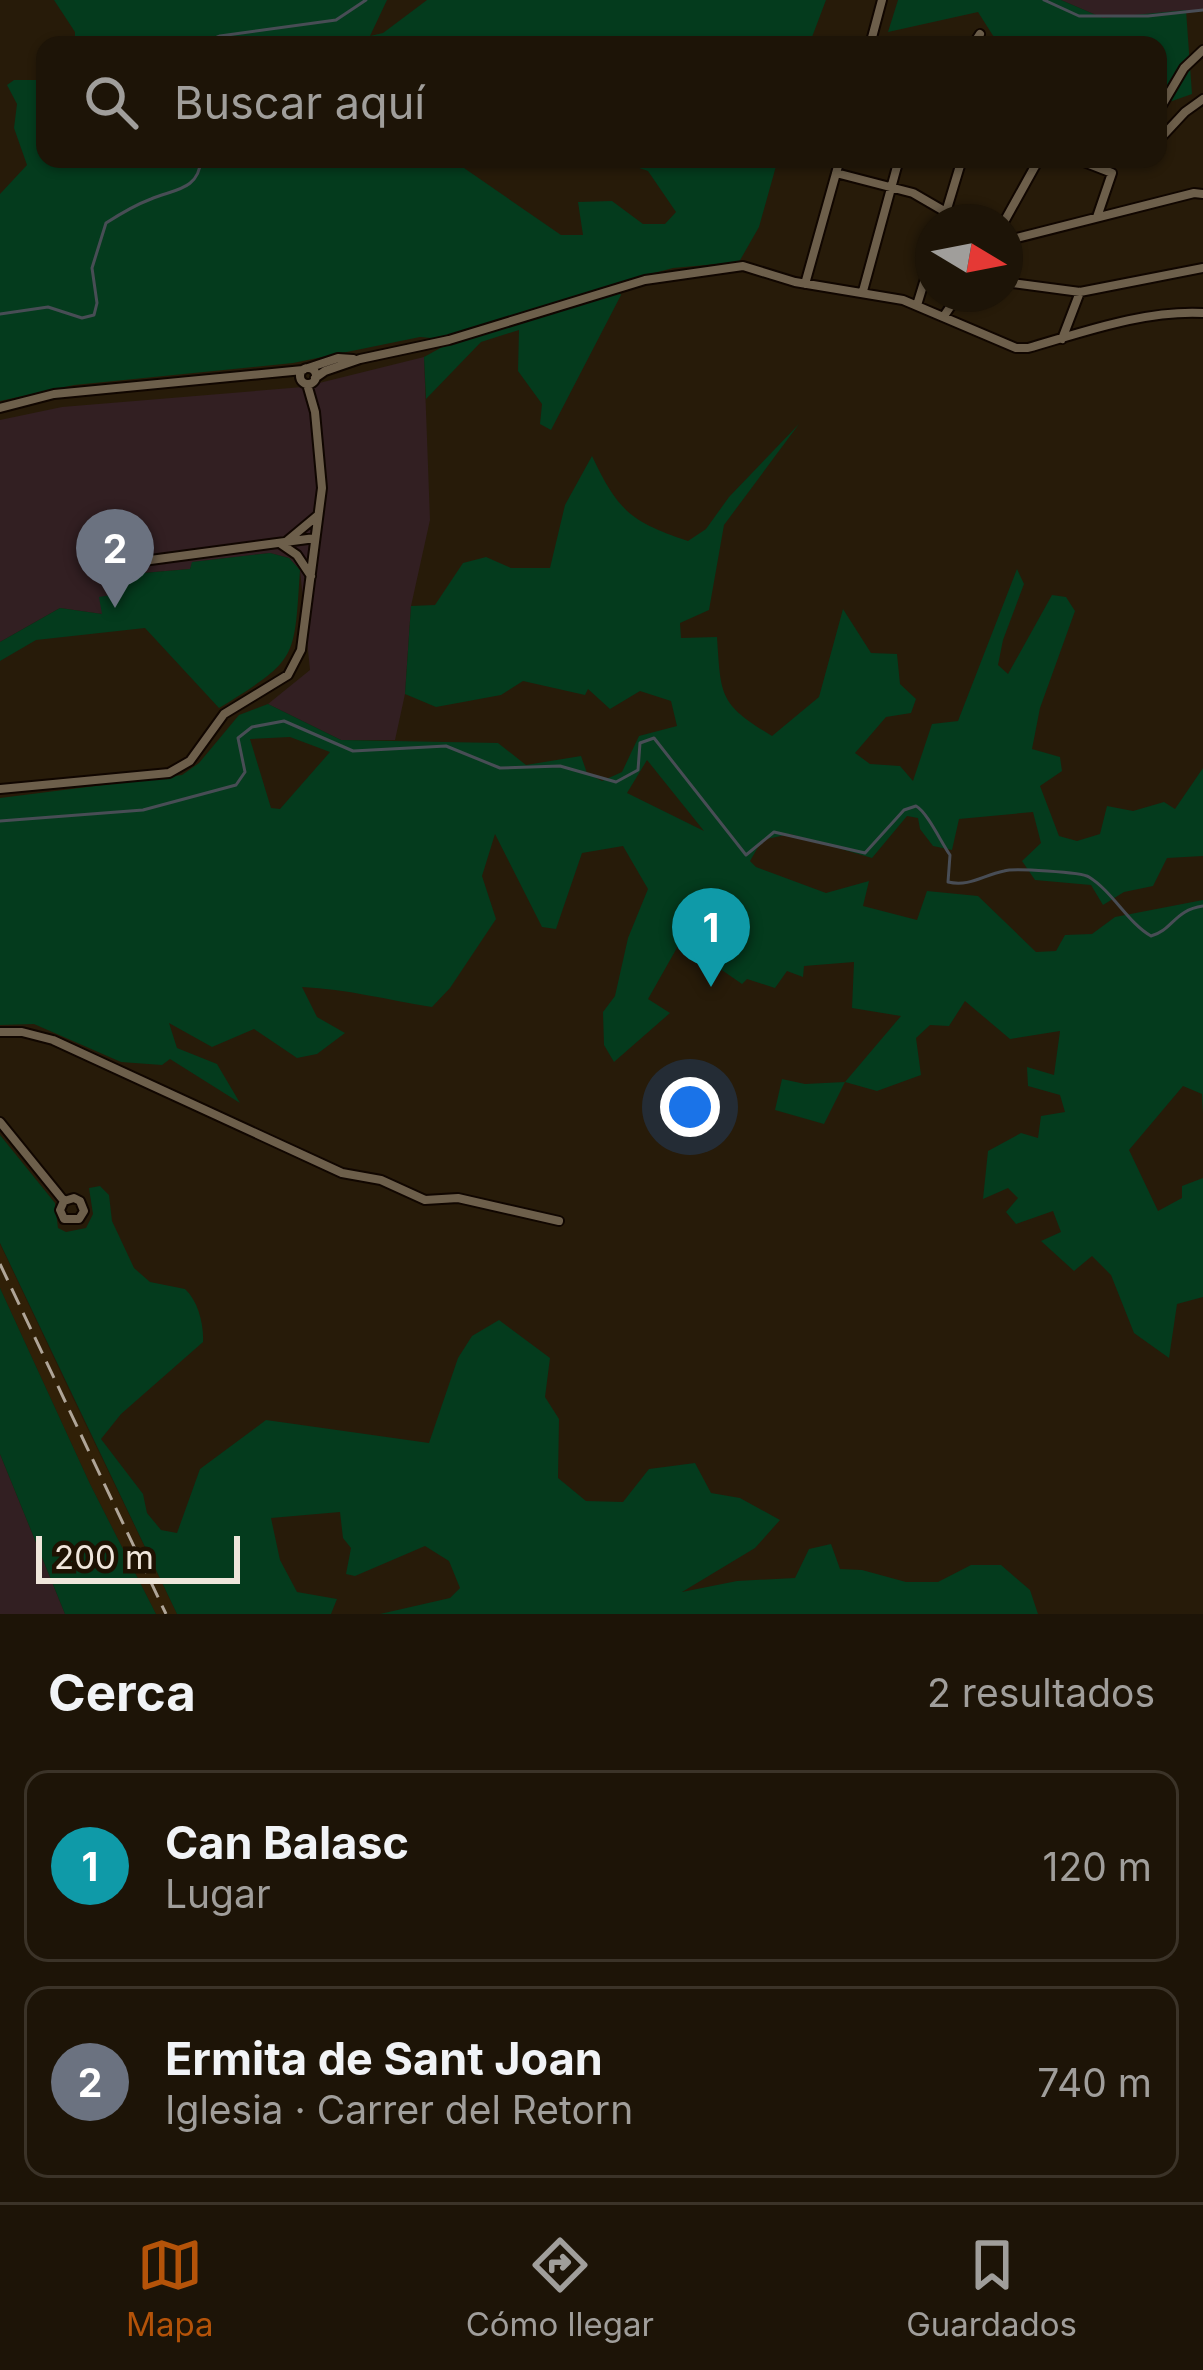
<!DOCTYPE html>
<html lang="es">
<meta charset="utf-8">
<style>
body{margin:0;font-family:Inter,sans-serif;background:#2a2115;color:#f1f3f6}
.compass{position:absolute;left:915px;top:204px;width:108px;height:108px;border-radius:50%;background:#1d1407;box-shadow:0 3px 9px #0004;rotate:100deg}
.scale{position:absolute;left:36px;bottom:30px;width:204px;box-sizing:border-box;padding-left:12px;border:6px solid #efe6db;border-top:0;font-size:33px;line-height:42px;white-space:nowrap;color:#efe6db;-webkit-text-stroke:9px #1e1202;paint-order:stroke}
.you{position:absolute;left:690px;top:1107px;width:42px;height:42px;margin:-30px;border:9px solid #fff;border-radius:50%;background:#1a73e8;box-shadow:0 0 0 18px #1a73e833}
.badge{display:grid;place-items:center;width:78px;height:78px;border-radius:50%;background:#b45309;color:#fff;font-size:39px;font-weight:700}
.pin{position:absolute;translate:-50% -99px;filter:drop-shadow(0 3px 6px #0008)}
.pin::after{content:'';position:absolute;top:63px;width:42px;height:36px;background:inherit;clip-path:polygon(0 0,100% 0,50% 100%)}
.list{margin:0;padding:0;list-style:none}
h2{display:flex;justify-content:space-between;align-items:center;height:156px;margin:0;padding:0 48px;font-size:51px}
h2 small{font-size:39px;font-weight:400;color:#a09e9b}
.list li{display:grid;grid-template-columns:78px 1fr auto;gap:36px;align-items:center;box-sizing:border-box;height:192px;margin:0 24px 24px;padding:0 24px;border:3px solid #3b3328;border-radius:24px}
.list b{display:block;font-size:45px;white-space:nowrap}
.list p{margin:0;font-size:39px;white-space:nowrap;color:#a09e9b}
.list em{font-size:39px;font-style:normal;color:#a09e9b}
.icon{flex:none;width:66px;height:66px;fill:none;stroke:currentColor;stroke-width:2;stroke-linecap:round;stroke-linejoin:round}
.map{position:relative;flex:none;width:1203px;height:1614px;overflow:hidden}
.search{position:absolute;background:#1d1407;box-shadow:0 3px 9px #0004;left:36px;right:36px;top:36px;height:132px;display:flex;align-items:center;gap:30px;box-sizing:border-box;padding:0 42px;border-radius:24px;color:#a09e9b;font-size:45px}
.sheet{height:588px;background:#1d1407}
nav{display:flex;justify-content:space-around;align-items:center;box-sizing:border-box;height:168px;border-top:3px solid #3b3328;background:#1d1407;font-size:33px;color:#a09e9b}
nav a{display:grid;justify-items:center;gap:6px}
nav .on{color:#b45309}
.map>svg:first-child{display:block}
.built{fill:#302007}
.industrial{fill:#321f22}
.green{fill:#043b1d;fill-rule:evenodd}
.lines{fill:none;stroke-linecap:round;stroke-linejoin:round}
.stream{stroke:#484d55;stroke-width:3}
.street-casing{stroke:#100600;stroke-width:12}
.street{stroke:#6d5f4b;stroke-width:8}
.rail{stroke:#afa598;stroke-width:3;stroke-dasharray:18 9;stroke-linecap:butt}
</style>
<div class="map">
<svg width="1203" height="1614" viewBox="0 0 1203 1614">
<rect width="100%" height="100%" fill="#271b09"/>
<path class="built" d="M0,1244L68,1388L177,1614H156L90,1484L0,1288Z"/>
<path class="industrial" d="M1061,0H1203V11L1103,18Z
M424,357L430,520L411,606L405,694L395,740H341L268,704L310,670L300,570L289,558L270,553L193,562L190,569L131,574L123,593L102,614L60,608L0,642V420L62,407L303,387Z
M0,1454L65,1614H0Z"/>
<path class="green" d="M54,0H387L370,36L383,33L427,0H826L809,45H75V32Z
M898,0H1061L1103,18L1186,10L1192,94L1158,106V45H999L978,12L888,32Z
M14,80H45V159H451L561,235H583L578,202L612,201L643,224H665L676,212L648,171L613,159H778L759,227L739,262L673,268L616,283L621,295L551,430L540,424L542,404L518,371L519,330L481,342L426,399L424,357L455,340L420,337L293,363L74,385L0,401V194L27,165L14,128L17,104L7,85Z
M799,424L724,525L709,610L680,623L681,638L717,637C721,696 719,704 772,736L819,697L843,609L871,653L897,654L900,684L916,699L911,713L886,717L855,753L870,764L900,766L913,781L932,724L958,721L1017,569L1024,584L1003,640L998,665L1008,674L1052,595L1066,597L1075,611L1040,708L1032,749L1060,757L1062,771L1040,786L1059,836L1077,841L1100,834L1107,806L1133,811L1164,802L1175,809L1203,768V856L1167,858L1153,886L1124,892L1103,905L1091,885L1035,880L1022,861L1041,843L1033,812L959,819L952,850L933,846L920,829L918,818L907,816L872,858L790,834L762,840L750,861L756,867L826,893L869,881L863,906L917,920L927,891L978,896L1036,952L1056,951L1065,935L1092,934L1115,917L1203,900V1114L1202,1094L1183,1086L1129,1150L1158,1211L1182,1198V1186L1203,1178V1297L1177,1304L1169,1358L1134,1333L1111,1275L1092,1256L1074,1271L1041,1241L1061,1232L1053,1211L1016,1224L1006,1212L1018,1198L1008,1188L983,1199L988,1151L1021,1133L1038,1138L1041,1116L1065,1112L1060,1095L1028,1086L1027,1067L1054,1075L1060,1031L1010,1039L965,1001L949,1026L930,1025L916,1038L921,1075L877,1091L845,1082L824,1124L775,1110L782,1079L805,1084L845,1082L901,1016L852,1008L854,962L804,966L803,977L787,971L775,988L747,979L742,984L690,948L678,946L648,999L670,1013L614,1062L604,1045L603,1012L615,996L628,938L648,889L623,846L582,853L556,929L542,927L495,834L482,876L496,919L450,988L432,1007C387,1000 347,989 302,987L317,1017L345,1033L317,1054L297,1058L254,1029L212,1047L169,1023L177,1048L217,1064L240,1103L170,1059L162,1065L121,1062L34,1024L0,1025V798L182,775L199,763L239,715L268,704L341,740L498,743L526,765L581,756L587,773L602,781L622,772L639,736L677,726L671,701L640,691L610,709L588,689L585,695L523,681L501,695L436,707L405,694L411,606L435,605L463,563L486,557L511,568H550L565,505L592,456C618,511 631,522 688,541L706,529L729,497ZM290,737L330,752L280,809L271,808L250,739ZM647,760L704,831L627,793Z
M270,553L289,558L300,570C294,661 298,659 219,708L145,628L36,640L0,661V642L60,608L102,614L99,597L123,593L131,574L190,569L192,562Z
M0,1135L55,1203L58,1228L66,1232L86,1228L93,1214L89,1188L100,1186L109,1195L112,1221L134,1268L150,1282L185,1289C198,1301 204,1324 203,1342L121,1414L101,1439L143,1494L147,1513L161,1530L177,1533L200,1469L266,1420L429,1443L458,1358L472,1336L499,1320L550,1358L545,1397L559,1419L558,1478L586,1501L623,1502L649,1469L695,1463L711,1493L740,1498L780,1520L755,1548L682,1592L737,1581L795,1578L809,1549L831,1544L840,1569L862,1570L906,1582H938L971,1565H1001L1030,1590L1038,1614H380L450,1598L460,1588L449,1561L425,1546L355,1576L346,1574L351,1548L343,1538L340,1512L271,1518L280,1560L297,1592L337,1599L331,1614H177L0,1243Z
M0,1288L90,1484L156,1614H65L0,1454Z"/>
<g class="lines">
<path class="stream" d="M1044,0L1079,16H1148L1203,10
M198,45L220,36L336,20L366,0
M0,314L48,307L82,318L94,315L97,303L92,268L106,223C120,214 135,205 151,199C175,189 199,190 201,159
M0,821L143,810L236,785L245,772L238,738L252,727L284,721L353,751L446,746L500,768L560,766L616,782L638,770L640,743L654,738L746,855L774,832L865,853L904,810L916,806C927,812 941,842 950,855L948,882C970,887 983,875 1004,871C1013,868 1082,872 1089,877C1113,892 1128,923 1151,936C1173,930 1174,910 1203,906"/>
<defs>
<path id="street" d="M870,45L882,0
M973,45L980,34
M1158,112L1184,68L1203,50
M1158,141L1185,112L1203,99
M1076,159L1112,173L1097,217
M836,173L913,193L963,222
M943,222L962,159
M1004,222L1039,159
M1005,241L1194,193L1203,194
M1005,282L1080,292L1203,268
M805,284L840,159
M863,291L899,159
M917,305L933,253
M944,316L959,294
M1062,339L1080,292
M308,368L338,358L353,359
M300 376a8 8 0 1 1 16 0a8 8 0 1 1-16 0Z
M315,378L325,371L360,359L449,340L645,280L743,266L795,282L903,300L1016,348H1028C1084,332 1144,310 1203,313
M0,408L54,394L303,370
M287,541L317,516
M281,544L297,555L311,576
M110,573L128,563L315,538
M0,789L169,773L190,761L224,714L288,675L301,650L322,488L315,412L307,384
M0,1032H22L53,1040L342,1173L381,1180L425,1200L458,1198L559,1221
M0,1122L64,1201L60,1210L64,1219H79L84,1211L80,1201L74,1198L64,1201"/>
</defs>
<use href="#street" class="street-casing"/>
<use href="#street" class="street"/>
<path class="rail" d="M0,1264L166,1614"/>
</g>
</svg>
<svg class="compass" viewBox="-18 -18 36 36"><path d="M0-13l5 13h-10z" fill="#e53935"/><path d="M0 13l5-13h-10z" fill="#a09e9b"/></svg>
<div class="scale">200 m</div>
<div class="you"></div>
<div class="pin badge" style="left:711px;top:987px;background:#0f9aa8">1</div>
<div class="pin badge" style="left:115px;top:608px;background:#6b7280">2</div>
<div class="search"><svg class="icon" aria-label="search" viewBox="0 0 24 24"><circle cx="10" cy="10" r="6"/><path d="M15 15l6 6"/></svg>Buscar aquí</div>
</div>
<section class="sheet">
<h2>Cerca<small>2 resultados</small></h2>
<ul class="list">
<li><span class="badge" style="background:#0f9aa8">1</span><div><b>Can Balasc</b><p>Lugar</p></div><em>120 m</em></li>
<li><span class="badge" style="background:#6b7280">2</span><div><b>Ermita de Sant Joan</b><p>Iglesia · Carrer del Retorn</p></div><em>740 m</em></li>
</ul>
</section>
<nav>
<a class="on"><svg class="icon" aria-label="map" viewBox="0 0 24 24"><path d="M3 6l6-2 6 2 6-2v14l-6 2-6-2-6 2zM9 4v14M15 6v14"/></svg>Mapa</a>
<a><svg class="icon" aria-label="directions" viewBox="0 0 24 24"><path d="M12 3l9 9-9 9-9-9zM9 14v-3h6M13 9l2 2-2 2"/></svg>Cómo llegar</a>
<a><svg class="icon" aria-label="saved" viewBox="0 0 24 24"><path d="M7 4h10v16l-5-4-5 4z"/></svg>Guardados</a>
</nav>
